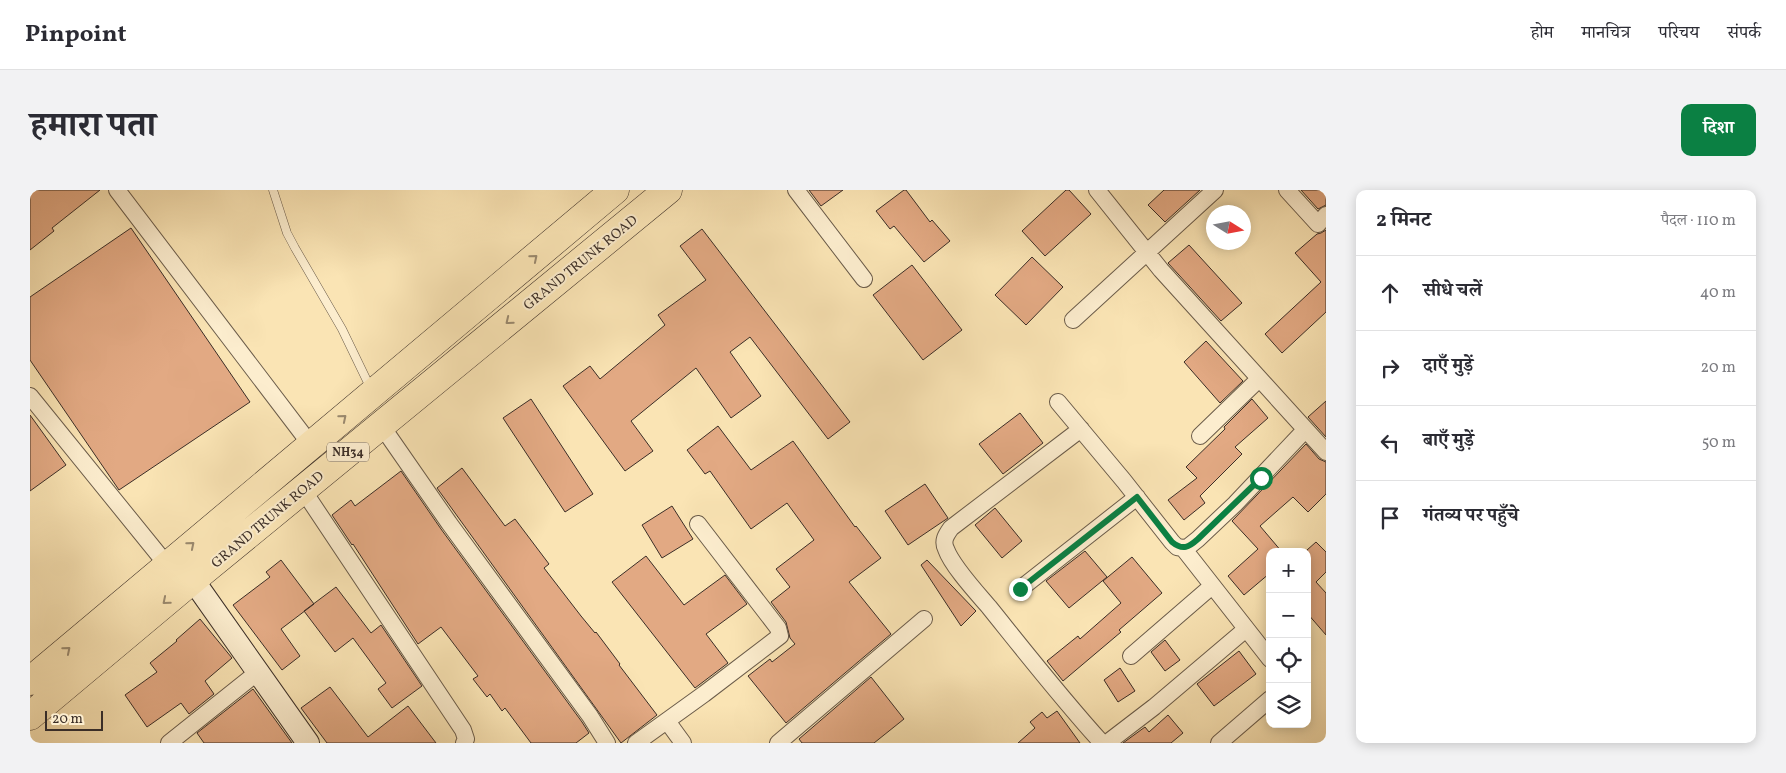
<!DOCTYPE html>
<html lang="hi">
<meta charset="utf-8">
<style>
body{margin:0;font-family:Vollkorn,"Noto Serif Devanagari",serif;background:#f2f2f3;color:#2b2b33}
.controls{position:absolute;right:15px;bottom:15px;display:grid;overflow:hidden;border-radius:10px;box-shadow:0 2px 12px #0003}
.controls button{width:45px;height:45px;display:grid;place-items:center;padding:0;border:0;border-bottom:1px solid #e1e1e2;background:#fff;color:#2b2b33;font:25px sans-serif}
.compass{position:absolute;left:1176px;top:15px;width:45px;height:45px;border-radius:50%;background:#fff;box-shadow:0 2px 12px #0003;rotate:101deg}
.scale{position:absolute;left:15px;bottom:12px;width:58px;box-sizing:border-box;padding-left:5px;border:2px solid #3b2e27;border-top:0;font-size:14px;line-height:18px;white-space:nowrap;color:#3b2e27;-webkit-text-stroke:4px #fcedce;paint-order:stroke}
.stop{position:absolute;width:15px;height:15px;margin:-11px;border:4px solid #0b8043;border-radius:50%;background:#fff}
.stop.end{background:#0b8043;border-color:#fff;box-shadow:0 1px 5px #0008}
.list{margin:0;padding:0;list-style:none}
h2{display:flex;justify-content:space-between;align-items:center;height:65px;margin:0;padding:0 20px;font-size:21px}
h2 small{font-size:16px;font-weight:400;color:#7c7c81}
.list li{display:grid;grid-template-columns:32px 1fr auto;gap:15px;align-items:center;box-sizing:border-box;height:75px;padding:0 20px;border-top:1px solid #e1e1e2}
.list b{display:block;font-size:19px;white-space:nowrap}
.list em{font-size:16px;font-style:normal;color:#7c7c81}
.icon{flex:none;width:28px;height:28px;fill:none;stroke:currentColor;stroke-width:2;stroke-linecap:round;stroke-linejoin:round}
.map{position:relative;flex:none;width:1296px;height:553px;overflow:hidden;border-radius:10px}
header{display:flex;align-items:center;gap:30px;box-sizing:border-box;height:70px;padding:0 25px;background:#fff;border-bottom:1px solid #e1e1e2}
header strong{font-size:24px}
nav{display:flex;gap:28px;margin-inline-start:auto;font-size:18px}
.intro{display:flex;align-items:center;justify-content:space-between;box-sizing:border-box;height:120px;padding:0 30px}
h1{margin:0;font-size:35px}
.button{padding:12px 22px;border-radius:10px;background:#0b8043;color:#fff;font-size:18px;font-weight:700}
main{display:flex;gap:30px;padding:0 30px}
aside{flex:1;background:#fff;border-radius:10px;box-shadow:0 2px 12px #0003}
.map>svg:first-child{display:block}
.building{fill:#e2a983;stroke:#3b2e27}
.lines{fill:none;stroke-linecap:round;stroke-linejoin:round}
.lane-casing{stroke:#6b5c4a;stroke-width:9}
.street-casing{stroke:#6b5c4a;stroke-width:18}
.secondary-casing{stroke:#3b2e27;stroke-width:24}
.highway-casing{stroke:#3b2e27;stroke-width:29}
.lane{stroke:#fcedce;stroke-width:8}
.street{stroke:#fcedce;stroke-width:16}
.secondary{stroke:#fcedce;stroke-width:22}
.highway{stroke:#fae4b4;stroke-width:28}
.oneway{stroke:#9a896e}
.route{stroke:#0b8043;stroke-width:6}
.labels{text-anchor:middle;stroke-width:4;stroke-linejoin:round;paint-order:stroke}
.shield{fill:#fcedce;stroke:#756759;stroke-width:1}
.shield-label{font-size:12px;font-weight:bold;fill:#3b2e27}
.street-label{font-size:14px;fill:#3b2e27;stroke:#fcedce}
</style>
<header>
<strong>Pinpoint</strong>
<nav><a>होम</a><a>मानचित्र</a><a>परिचय</a><a>संपर्क</a></nav>
</header>
<div class="intro"><h1>हमारा पता</h1><a class="button">दिशा</a></div>
<main>
<div class="map">
<svg width="1296" height="553" viewBox="0 0 1296 553">
<rect width="100%" height="100%" fill="#fae4b4"/>
<filter id="stains"><feTurbulence type="fractalNoise" baseFrequency=".004" numOctaves="4"/><feColorMatrix values="0 0 0 0 .2 0 0 0 0 .09 0 0 0 0 .02 0 0 0 .5 -.17"/></filter>
<radialGradient id="worn" r=".72"><stop offset=".6" stop-color="#630" stop-opacity="0"/><stop offset="1" stop-color="#630" stop-opacity=".3"/></radialGradient>
<path class="building" d="M0,0H70L22,38L24,41L0,60Z
M779,0H813L791,16Z
M874,0H876L900,32L902,30L920,51L894,72L864,36L860,39L846,21Z
M1036,0H1039L1061,24L1015,66L992,41Z
M1134,0H1170L1135,32L1118,15Z
M1271,0H1296V15L1288,19Z
M101,38L220,212L89,300L0,170V107Z
M672,39L820,232L798,249L720,147L700,162L731,206L701,228L666,178L601,231L623,261L595,281L533,196L560,176L570,189L635,135L628,125L676,90L650,56Z
M1296,40V122L1252,163L1235,144L1291,92L1265,63L1287,44L1291,43Z
M1159,55L1212,113L1191,131L1138,73Z
M1002,67L1033,97L996,135L965,105Z
M882,75L932,140L893,170L843,105Z
M1176,151L1213,191L1190,213L1154,172Z
M501,209L563,304L535,322L473,228Z
M1222,209L1238,228L1205,257L1212,264L1170,306L1175,313L1154,330L1138,310L1167,288L1156,277L1195,239L1194,237Z
M1296,211V247L1278,227Z
M990,223L1013,253L973,284L949,254Z
M0,225L36,275L0,301Z
M688,236L721,280L763,251L825,337L826,336L851,368L819,392L861,444L756,533L718,486L740,469L742,472L765,454L760,448L756,432L741,412L760,397L746,379L784,350L757,313L721,339L680,281L675,284L657,260Z
M1276,254L1289,269L1296,272V304L1278,322L1263,307L1230,336L1252,362H1240V383L1214,405L1198,386L1228,359L1202,331Z
M432,278L475,336L485,329L519,374L514,378L551,426L565,443L566,442L590,474L589,475L627,525L591,553L407,298Z
M371,281L411,339L552,532L559,543L546,553H501L475,518L472,521L460,504L457,507L443,489L448,486L411,437L388,454L323,354L322,355L302,325L321,310L325,316Z
M895,294L918,328L878,355L855,321Z
M642,316L663,349L632,368L612,335Z
M965,318L992,351L972,368L945,335Z
M1286,352L1296,362V382L1286,392L1296,403V445L1277,423V360Z
M1055,361L1077,387L1039,418L1016,391Z
M616,366L654,415L695,385L717,414L676,444L698,473L665,498L582,392Z
M1102,367L1132,403L1089,440L1091,442L1033,491L1017,471L1048,446L1050,449L1091,413L1073,391Z
M251,370L284,414L251,439L270,466L252,480L203,415L240,387L236,382Z
M897,370L946,421L931,436L891,375Z
M306,397L341,443L351,435L392,496L362,518L348,499L356,493L323,448L305,462L274,421Z
M170,429L202,468L175,491L184,504L159,524L151,513L117,537L95,505L127,482L120,473L147,451L146,450Z
M1135,450L1150,470L1135,481L1121,462Z
M1209,461L1226,484L1184,516L1167,494Z
M1090,478L1105,501L1088,512L1074,490Z
M841,487L874,529L844,553H772L769,549Z
M300,497L338,547L378,516L406,553H297L271,518Z
M223,499L262,553H174L167,543Z
M1027,521L1050,553H988L1005,538L1000,532L1012,522L1017,528Z
M1138,525L1153,543L1141,553H1093L1115,537L1119,542Z"/>
<g class="lines">
<defs>
<path id="lane" d="M243,0L257,43L265,58L312,139L341,199"/>
<path id="street" d="M87,0L281,255
M766,0L834,89
M1067,0L1131,80L1296,262
M1257,0L1288,34L1296,25
M1043,130L1185,0
M0,206L137,375
M1028,212L1094,291L1142,352L1147,357L1153,358L1158,357L1168,349L1205,314L1275,240
M351,235L419,333L560,526L577,553
M1051,239L921,338C916,345 912,351 916,359C922,376 947,403 959,417C996,463 1032,509 1072,553
M1170,246L1229,189
M273,300L433,540L436,549L434,553
M1153,358L1240,469
M990,399L1107,307
M1101,466L1182,396
M637,531L653,553
M139,553L228,482
M606,553L674,504L750,446L748,438L668,334
M748,553L894,429
M1077,553L1124,517L1216,439
M1189,553L1240,509"/>
<path id="secondary" d="M163,390L278,553"/>
<path id="highway" d="M0,491L585,0
M0,526L154,397L638,0"/>
</defs>
<use href="#lane" class="lane-casing"/>
<use href="#street" class="street-casing"/>
<use href="#secondary" class="secondary-casing"/>
<use href="#highway" class="highway-casing"/>
<use href="#lane" class="lane"/>
<use href="#street" class="street"/>
<use href="#secondary" class="secondary"/>
<use href="#highway" class="highway"/>
</g>
<defs><path id="oneway-chevron" d="M-2-3.5L2.5 0L-2 3.5" fill="none" stroke-width="1.6" stroke-linecap="round" stroke-linejoin="round" transform="scale(1.25)"/></defs>
<g class="oneway">
<use href="#oneway-chevron" transform="translate(504 68) rotate(-40)"/>
<use href="#oneway-chevron" transform="translate(479 131) rotate(141)"/>
<use href="#oneway-chevron" transform="translate(313 228) rotate(-40)"/>
<use href="#oneway-chevron" transform="translate(161 355) rotate(-40)"/>
<use href="#oneway-chevron" transform="translate(136 411) rotate(140)"/>
<use href="#oneway-chevron" transform="translate(37 460) rotate(-40)"/>
</g>
<g class="lines">
<path class="route" d="M990,399L1107,307L1142,352C1153,361 1159,357 1168,349L1231,288"/>
</g>
<g class="labels">
<rect class="shield" x="297" y="252.5" width="42" height="19" rx="4"/>
<g class="shield-label">
<text x="318" y="266">NH34</text>
</g>
<g class="street-label">
<text transform="translate(550 72) rotate(-39)" y="5">GRAND TRUNK ROAD</text>
<text transform="translate(237 329) rotate(-40)" y="5">GRAND TRUNK ROAD</text>
</g>
</g>
<rect width="100%" height="100%" filter="url(#stains)"/>
<rect width="100%" height="100%" fill="url(#worn)"/>
</svg>
<div class="controls">
<button>+</button>
<button>−</button>
<button><svg class="icon" aria-label="locate" viewBox="0 0 24 24"><circle cx="12" cy="12" r="6"/><path d="M12 2v4M12 18v4M2 12h4M18 12h4"/></svg></button>
<button><svg class="icon" aria-label="layers" viewBox="0 0 24 24"><path d="M12 4l9 5-9 5-9-5zM3 14l9 5 9-5"/></svg></button>
</div>
<svg class="compass" viewBox="-18 -18 36 36"><path d="M0-13l5 13h-10z" fill="#e53935"/><path d="M0 13l5-13h-10z" fill="#7c7c81"/></svg>
<div class="scale">20 m</div>
<div class="stop" style="left:1231px;top:288px"></div>
<div class="stop end" style="left:990px;top:399px"></div>
</div>
<aside>
<h2>2 मिनट<small>पैदल · 110 m</small></h2>
<ul class="list">
<li><svg class="icon" aria-label="ahead" viewBox="0 0 24 24"><path d="M12 20V5M6 11l6-6 6 6"/></svg><div><b>सीधे चलें</b></div><em>40 m</em></li>
<li><svg class="icon" aria-label="right" viewBox="0 0 24 24"><path d="M7 20v-9h11M14 6l5 5-5 5"/></svg><div><b>दाएँ मुड़ें</b></div><em>20 m</em></li>
<li><svg class="icon" aria-label="left" viewBox="0 0 24 24"><path d="M17 20v-9H6M10 6l-5 5 5 5"/></svg><div><b>बाएँ मुड़ें</b></div><em>50 m</em></li>
<li><svg class="icon" aria-label="arrive" viewBox="0 0 24 24"><path d="M6 21V4h12l-3 4 3 4H6"/></svg><div><b>गंतव्य पर पहुँचे</b></div></li>
</ul>
</aside>
</main>
